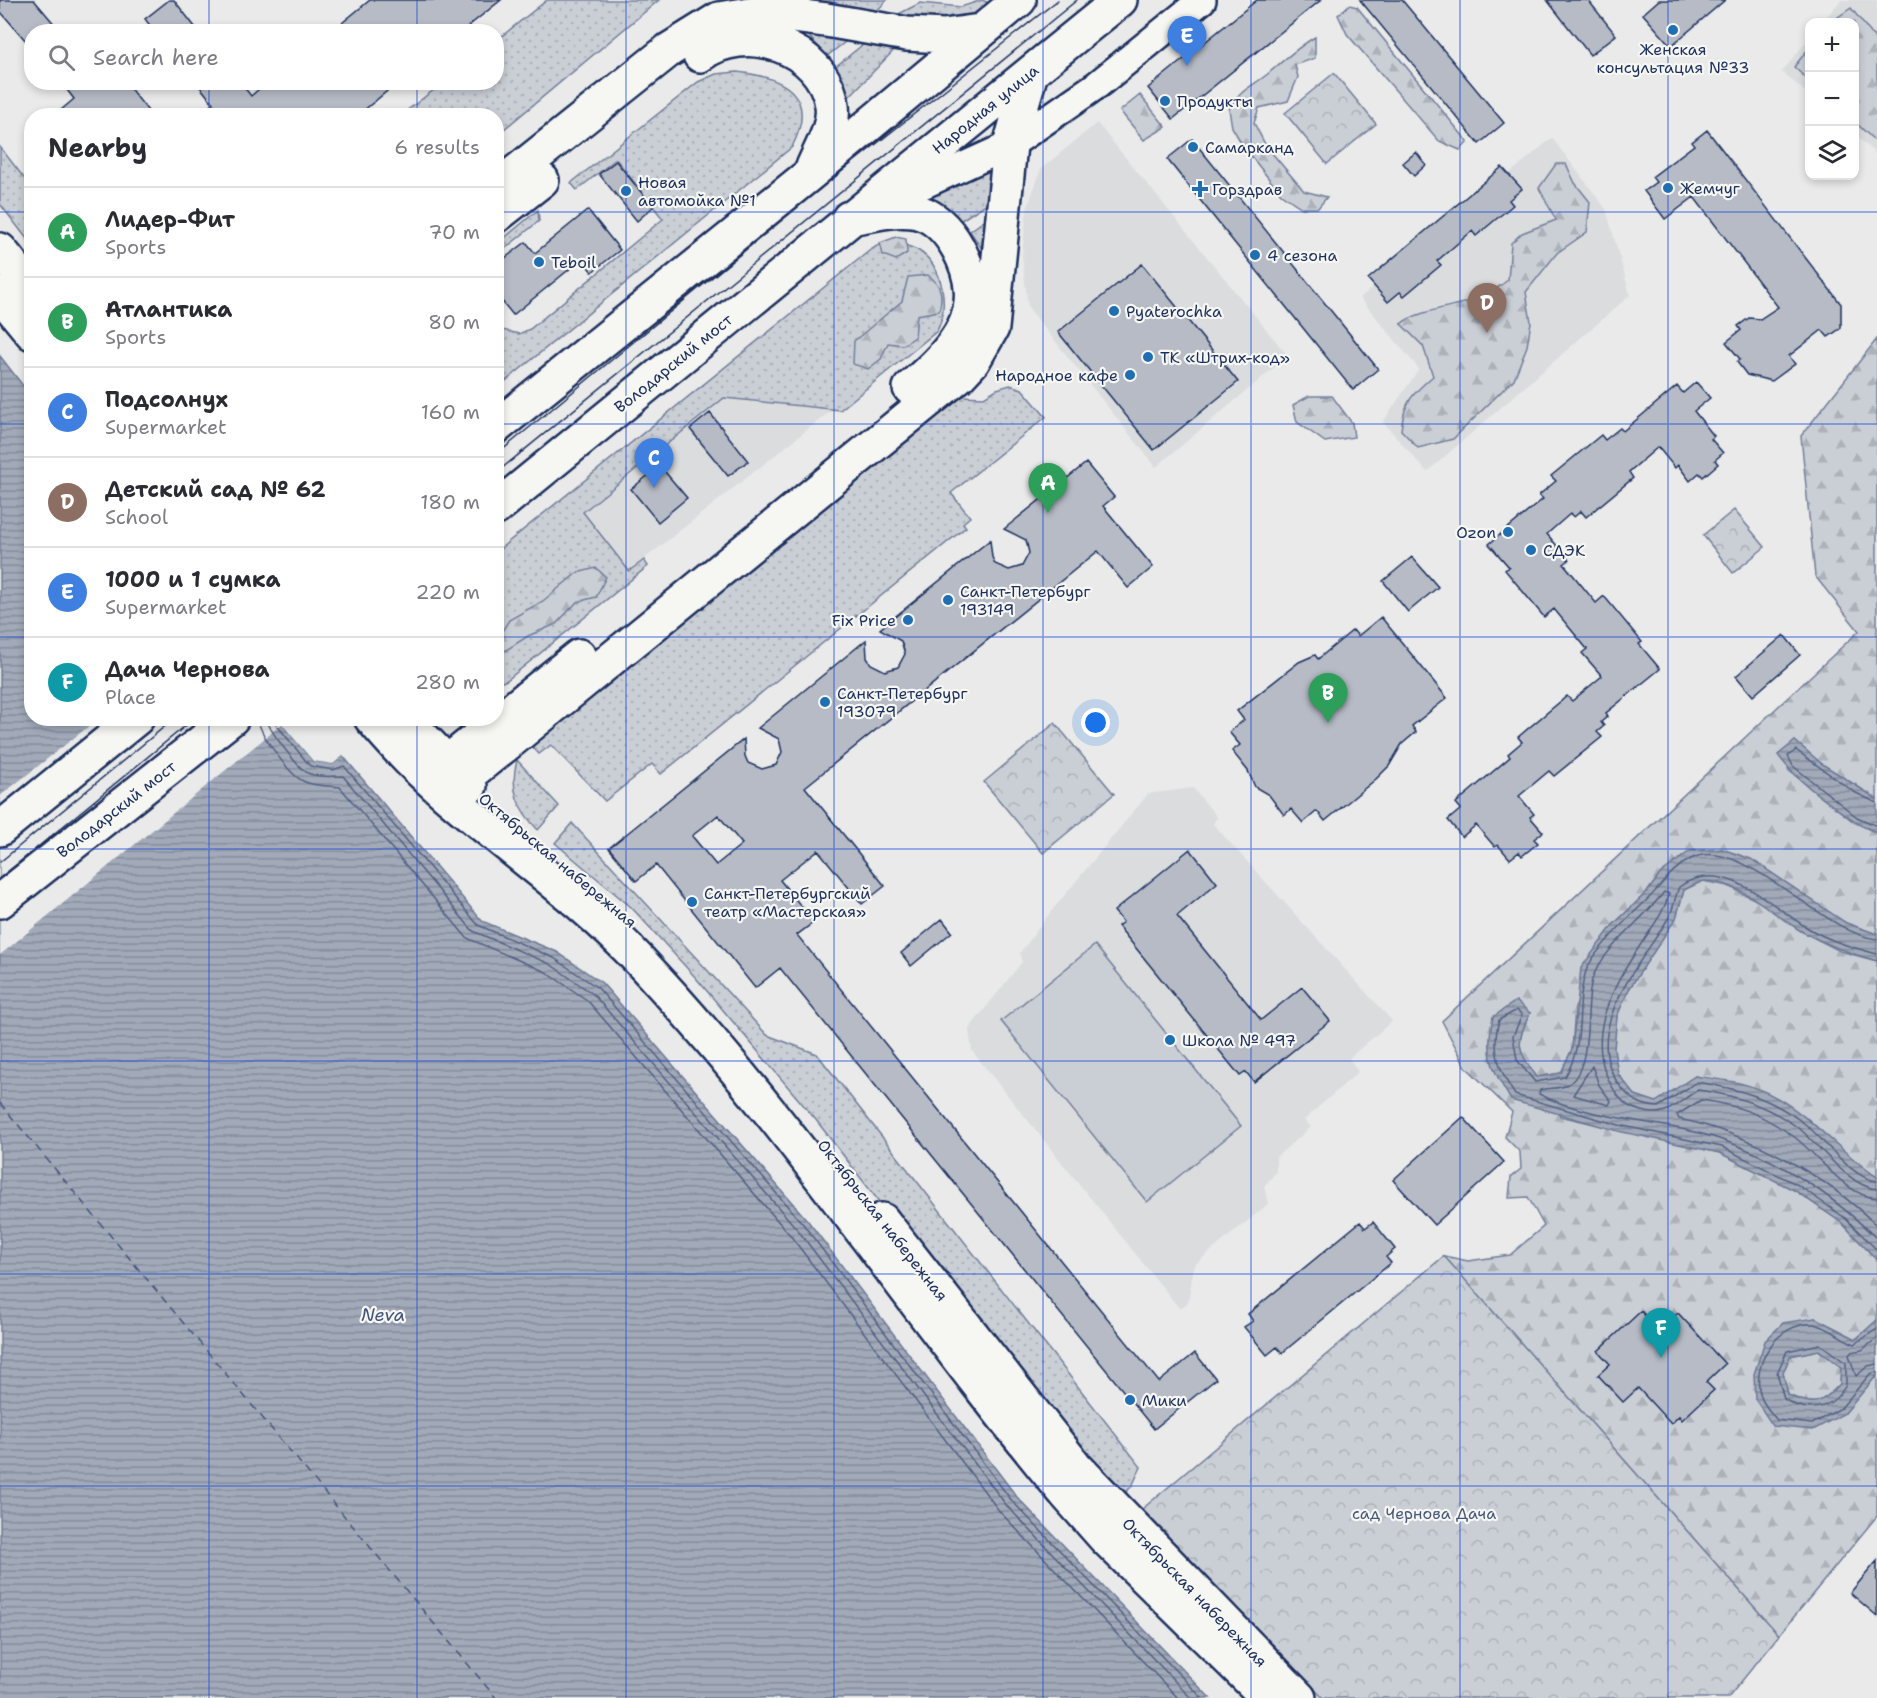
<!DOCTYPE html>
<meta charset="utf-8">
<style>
body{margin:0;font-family:"Shantell Sans",sans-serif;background:#f7f7f7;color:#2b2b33}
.controls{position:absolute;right:18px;top:18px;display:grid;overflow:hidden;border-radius:12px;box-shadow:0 3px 9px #0003}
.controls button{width:54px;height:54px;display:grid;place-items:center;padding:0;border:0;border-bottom:2px solid #e1e1e2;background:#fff;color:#2b2b33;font:30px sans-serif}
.you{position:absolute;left:1096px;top:723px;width:21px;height:21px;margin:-15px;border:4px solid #fff;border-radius:50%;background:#1a73e8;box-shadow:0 0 0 9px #1a73e833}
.badge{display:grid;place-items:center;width:39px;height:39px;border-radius:50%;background:#2563eb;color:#fff;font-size:20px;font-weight:700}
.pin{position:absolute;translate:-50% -50px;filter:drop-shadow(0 2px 3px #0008)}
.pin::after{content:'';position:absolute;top:32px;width:21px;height:18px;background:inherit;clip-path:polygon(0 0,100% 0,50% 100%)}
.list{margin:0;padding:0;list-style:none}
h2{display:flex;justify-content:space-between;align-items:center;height:78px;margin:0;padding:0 24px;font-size:26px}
h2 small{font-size:20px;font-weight:400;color:#7c7c81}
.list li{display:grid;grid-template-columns:39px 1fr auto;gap:18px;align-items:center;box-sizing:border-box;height:90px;padding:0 24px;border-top:2px solid #e1e1e2}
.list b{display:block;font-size:22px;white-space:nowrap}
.list p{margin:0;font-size:20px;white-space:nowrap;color:#7c7c81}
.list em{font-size:20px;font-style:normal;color:#7c7c81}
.icon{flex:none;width:33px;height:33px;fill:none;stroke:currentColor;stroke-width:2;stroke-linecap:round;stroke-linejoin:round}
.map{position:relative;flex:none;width:1877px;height:1698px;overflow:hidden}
.search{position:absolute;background:#fff;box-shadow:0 3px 9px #0003;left:24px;top:24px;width:480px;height:66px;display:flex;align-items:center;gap:15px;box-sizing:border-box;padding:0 21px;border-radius:24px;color:#7c7c81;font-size:22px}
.panel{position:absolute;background:#fff;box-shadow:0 3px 9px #0003;left:24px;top:108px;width:480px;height:618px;border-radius:24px}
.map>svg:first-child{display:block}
.built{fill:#dadcde}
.grass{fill:url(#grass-dots);stroke:#727e9a;stroke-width:1.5}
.forest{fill:url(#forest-firs);stroke:#727e9a;stroke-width:1.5}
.park{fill:url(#park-crowns);stroke:#727e9a;stroke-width:1.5}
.garden{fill:#caced5;stroke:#727e9a;stroke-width:1.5}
.water{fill:url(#water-rules);stroke:#6c7995;stroke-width:1.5;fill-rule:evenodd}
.pier{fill:#e9eae9}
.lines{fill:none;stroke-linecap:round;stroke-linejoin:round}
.shore{stroke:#516083;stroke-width:1.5}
.ferry{stroke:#44547a;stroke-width:1.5;stroke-dasharray:8 6;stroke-linecap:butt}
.building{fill:#b6bbc6;stroke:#1b2f5e;stroke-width:1.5;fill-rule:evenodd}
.minor-casing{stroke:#1b2f5e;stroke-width:32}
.major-casing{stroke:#1b2f5e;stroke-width:38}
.minor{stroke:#f6f6f2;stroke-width:27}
.major{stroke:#f6f6f2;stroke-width:33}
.tram{stroke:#1b2f5e;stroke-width:1.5}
.grid{fill:none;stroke:#1d4ed8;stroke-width:1.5;stroke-opacity:0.55}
.poi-dot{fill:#1f6fb2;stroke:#f6f6f2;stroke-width:2}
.labels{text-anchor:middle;stroke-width:4.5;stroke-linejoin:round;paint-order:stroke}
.poi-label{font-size:16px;fill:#1b2f5e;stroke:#f6f6f2;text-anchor:start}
.street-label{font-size:16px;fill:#1b2f5e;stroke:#f6f6f2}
.park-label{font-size:16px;fill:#47577c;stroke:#f6f6f2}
.water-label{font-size:18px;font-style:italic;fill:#44547a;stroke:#f6f6f2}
</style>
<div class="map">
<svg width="1877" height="1698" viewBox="0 0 1877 1698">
<defs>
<pattern id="grass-dots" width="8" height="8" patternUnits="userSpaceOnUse" patternTransform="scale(1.5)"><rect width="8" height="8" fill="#caced5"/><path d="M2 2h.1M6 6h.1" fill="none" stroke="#adb1b9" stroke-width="1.8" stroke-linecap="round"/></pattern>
<pattern id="forest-firs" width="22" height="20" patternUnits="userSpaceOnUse" patternTransform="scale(1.5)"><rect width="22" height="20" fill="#caced5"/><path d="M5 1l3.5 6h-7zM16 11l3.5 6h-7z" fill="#adb1b9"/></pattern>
<pattern id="park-crowns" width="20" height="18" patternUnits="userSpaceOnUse" patternTransform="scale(1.5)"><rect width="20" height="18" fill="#caced5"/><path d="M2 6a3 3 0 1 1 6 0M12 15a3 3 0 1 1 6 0" fill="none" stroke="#adb1b9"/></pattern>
<pattern id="water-rules" width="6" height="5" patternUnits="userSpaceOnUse" patternTransform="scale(1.5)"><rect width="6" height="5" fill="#a2aaba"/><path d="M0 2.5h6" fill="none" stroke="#838b9a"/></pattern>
</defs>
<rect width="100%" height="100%" fill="#e9eae9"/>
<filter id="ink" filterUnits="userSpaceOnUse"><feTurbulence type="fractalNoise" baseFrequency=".0167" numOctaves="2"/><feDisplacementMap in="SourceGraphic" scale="12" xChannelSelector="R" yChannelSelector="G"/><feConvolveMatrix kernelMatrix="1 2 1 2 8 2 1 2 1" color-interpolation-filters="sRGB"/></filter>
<g filter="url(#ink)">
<path class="built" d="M1841,0H1877V155L1855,135L1854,22H1822Z
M1809,38V95L1782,72Z
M1097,123L1288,356L1156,467L1028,307L1022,256L1027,209L1041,169Z
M1552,138L1606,209L1630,295L1427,472L1383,422L1419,369L1360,298L1374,286L1368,279L1502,167L1509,174Z
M724,398L832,410L629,571L583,512Z
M1193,788L1217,817L1213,824L1392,1021L1349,1058L1358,1072L1304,1120L1311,1127L1276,1157V1172L1264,1186L1268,1204L1194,1265L1188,1302L1180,1309L972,1051L969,1029L1022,962L1020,953L1050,913L1148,794Z"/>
<path class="grass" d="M547,0H659L497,135L496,116L401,115L443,83L496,82L497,40Z
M783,0H887L873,15Z
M982,0L991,4C957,31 932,21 891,18L920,3L961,7Z
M806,33L849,39L827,56Z
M866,42L897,47L848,98L835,67Z
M737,72C783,77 819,94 792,147L497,388L498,329L519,334L530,329L663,219L616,159L577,190L571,183L698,82L716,74Z
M0,147L31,187V244L0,204Z
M991,170L989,202L960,221L929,198Z
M538,210L539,221L497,255V244Z
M988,218L984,252L970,231Z
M893,242C901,244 911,246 919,251C944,267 949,306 937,331L840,410L724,398L583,512L629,571L644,560L648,566L507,680L497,684V551L869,251L880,244Z
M1010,385L1022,389L1046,417L951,493L970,517L963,523L966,527L661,774L652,764L605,801L551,745L539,754L528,742L961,396L984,397L997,389Z
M517,760L559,806L538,830C518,809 509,790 517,760Z
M572,823L767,1035L817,1054L1141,1467L1132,1486L1118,1500L1053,1427L816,1120L696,978L631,907L555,843Z"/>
<path class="forest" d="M1349,5L1357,7L1468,142L1460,150L1439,141L1347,34L1338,15Z
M1851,8L1877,41V143L1855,122L1854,22H1831Z
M1315,37V58L1295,65L1298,77L1288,101L1259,108L1254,123L1266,146L1304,191L1327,197L1318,208H1302L1281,194L1243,146L1232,127L1229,109C1240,89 1254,86 1270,72C1285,59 1298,47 1315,37Z
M1809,48V81L1794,67Z
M1140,95L1166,127L1144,140L1120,111Z
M1556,164H1566L1575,183L1590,202L1587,232L1557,253L1526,292L1531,322L1527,346L1514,379L1453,439L1418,448L1401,430C1404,402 1412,394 1433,376L1423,346L1401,324C1414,311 1460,306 1480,298C1490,295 1499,286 1508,280L1511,243L1522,233L1556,220L1539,188Z
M896,237L906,239L907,253L896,260L883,255L880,243Z
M928,275C942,285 943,296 939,311L917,315L915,337L903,345L888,343L881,359L868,369L853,364L854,341L902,301L908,277Z
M1877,339V799L1822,764L1795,741L1788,770L1854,822L1877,833V934L1846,923L1812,902L1661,873L1648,891L1613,925L1575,1008L1572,1049L1561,1073L1537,1077C1516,1050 1516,1043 1530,1013L1493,1017L1560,1116L1720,1153L1794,1190L1842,1223L1877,1260V1321L1856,1339L1815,1318L1755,1399L1845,1413L1877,1375V1516L1779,1635L1444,1256L1468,1261L1510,1255L1544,1226L1528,1197L1509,1198L1511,1177L1521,1169L1520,1152L1505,1137L1512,1112L1466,1067L1442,1021L1859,631L1815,576L1801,436Z
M1309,396H1332L1352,423L1354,437L1325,442L1297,422L1293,405Z
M596,568L606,577L596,597L577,602L556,624L528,636L497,656V639L509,620L543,601L577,573Z
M1703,881L1728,886L1764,904L1801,931L1840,951L1877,961V1177L1852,1161L1808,1119L1695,1076L1656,1102L1635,1095L1618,1074L1613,1049L1617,1016L1629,989L1676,918L1684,890Z
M1818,1350L1841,1367L1840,1384C1820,1405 1815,1407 1788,1395L1783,1373L1790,1356Z"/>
<path class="park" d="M1334,73L1376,124L1327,164L1285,113Z
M1734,510L1765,547L1733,573L1703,535Z
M1055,723L1114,794L1043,853L984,782Z
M1444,1256L1779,1635L1728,1698H1323L1141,1510Z"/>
<path class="garden" d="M1095,945L1241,1126L1147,1202L1001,1021Z"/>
<path class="water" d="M0,356L31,396L32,718L278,719L313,761L333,764L343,756L482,921L557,952L602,983L808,1221L1017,1497L1210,1698H0Z
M1795,741L1822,764L1877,799V833C1846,818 1798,783 1778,755Z
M1722,849L1751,859L1846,923L1877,934V961C1851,954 1827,945 1803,932C1772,915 1744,882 1705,881C1699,881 1690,887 1684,890L1676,918L1629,989L1617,1016L1614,1049L1618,1074L1635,1095L1656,1102L1695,1076C1715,1079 1739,1081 1758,1089C1802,1105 1838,1151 1877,1177V1260L1842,1223L1794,1190L1720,1153L1618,1131L1511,1100C1491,1067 1485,1056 1493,1017L1516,1001L1530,1013C1516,1042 1516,1050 1537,1077L1561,1073L1572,1049L1581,968L1613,925L1648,891L1661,873L1690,851Z
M1815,1318L1856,1339L1877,1320V1375L1845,1413L1813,1430L1773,1426L1755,1399L1754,1374L1765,1341L1783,1323ZM1819,1350L1841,1367L1840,1384C1820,1405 1814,1407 1788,1395L1783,1373L1790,1356Z"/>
<path class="pier" d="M282,718L315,758L332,761L342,753L343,756L333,764L313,761L282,724L0,955V796L98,719Z"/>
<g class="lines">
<path class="shore" d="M258,718C258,733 290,775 303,781C314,787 329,785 340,787L467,938L546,972L587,1000L790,1235L1000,1512L1178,1698
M267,718C267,729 300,771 310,774C321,778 333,776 343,776L473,931L550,964L593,994L797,1229L1007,1506L1191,1698
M274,718L276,724L310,766L333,770L344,766L478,925L554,958L598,988L803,1224L1012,1501L1202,1698
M1877,803L1854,792L1796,750L1788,756L1793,766L1857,817L1877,826
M1877,939C1822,934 1740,832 1691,859C1671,869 1663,884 1648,899C1632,914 1593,951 1586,971C1574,1007 1587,1040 1565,1077L1535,1082L1517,1060L1513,1036L1522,1015L1517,1010L1499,1020C1491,1049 1499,1071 1515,1095L1619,1125L1722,1147L1798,1185L1845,1218L1877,1250
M1877,954C1851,947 1826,940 1803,925C1768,903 1722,856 1679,887C1675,896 1674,908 1669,917C1642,963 1578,1030 1620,1086C1630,1099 1640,1106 1658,1107L1697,1082C1739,1089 1770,1097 1805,1124C1824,1139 1852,1179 1877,1181
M1592,1066L1599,1085L1611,1101L1609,1105L1573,1095Z
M1877,1189C1851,1188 1820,1146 1801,1130C1770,1106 1736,1095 1698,1090C1677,1102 1667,1119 1642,1111C1631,1108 1626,1106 1619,1097C1578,1043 1612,987 1645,938C1655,923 1664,912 1669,894L1664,892C1643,920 1612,940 1595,972C1582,996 1596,1069 1567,1085C1560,1089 1548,1088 1540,1090L1539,1094C1577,1114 1638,1120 1681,1129C1754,1143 1825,1187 1877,1239
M1877,1198C1846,1197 1817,1153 1793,1136C1762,1114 1738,1105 1701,1100L1677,1115L1679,1119C1749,1133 1827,1176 1877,1226
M1877,1329L1855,1344C1842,1340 1827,1325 1813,1324C1778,1322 1750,1363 1761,1397C1763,1404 1772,1414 1777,1420L1812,1424L1841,1408L1870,1374L1877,1372
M1877,1338L1862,1350L1851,1352L1849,1355L1856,1376L1868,1366L1877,1364
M1820,1344L1846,1363V1385C1831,1411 1807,1414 1784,1399L1777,1373L1787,1351Z"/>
<path class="ferry" d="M0,1103L496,1698"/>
</g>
<path class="building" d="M0,0H34L61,32H32V48L0,11Z
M169,0H174L199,32H155L145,19Z
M370,0H501L461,32H331Z
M1257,0H1321L1173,119L1148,88Z
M1360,0H1402L1504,123L1479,144Z
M1547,0H1588L1616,35L1590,55Z
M1659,0H1725L1671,46L1643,14Z
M61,82H125L152,116H54L74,99Z
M196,82H240L251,96L267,82H398L357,116H198L213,103Z
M1707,130L1841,304V328L1828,337L1822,330L1789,356L1795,364L1772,381L1747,375L1737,362L1740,359L1726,342L1741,330L1738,326L1749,318L1760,319L1778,307L1694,197L1665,219L1644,191L1656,182L1652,177L1694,145L1692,142Z
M1192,139L1378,369L1353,390L1167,159Z
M1416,152L1426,165L1414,176L1403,163Z
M616,161L653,207L637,221L599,174Z
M1502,167L1522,189L1509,200L1513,205L1476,236L1472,231L1437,261L1441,265L1404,296L1400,292L1388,302L1368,279Z
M588,210L620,250L592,272L582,259L513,315L496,294V265L526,242L535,253Z
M1142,264L1238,382L1154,450L1058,332Z
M1696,382L1710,398L1694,411L1714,436L1711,439L1723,453L1715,460L1718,464L1703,477L1699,473L1690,481L1678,465L1675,468L1658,447L1629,472L1633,478L1586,517L1581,511L1574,517L1571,513L1547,534L1569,560L1564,564L1596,603L1604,596L1642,642L1639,644L1660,669L1606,713L1608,716L1601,722L1604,726L1597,732L1602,737L1554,776L1549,771L1519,796L1534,814L1530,817L1543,832L1534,839L1538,843L1522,856L1519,852L1510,859L1498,845L1495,847L1476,825L1462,837L1448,820L1461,809L1456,803L1510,757L1508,754L1522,742L1518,737L1567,696L1572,701L1602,676L1582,653L1587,649L1554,609L1544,617L1505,570L1509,567L1489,544L1543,499L1539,495L1556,481L1551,476L1601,435L1605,440L1620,428L1623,431L1677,386L1683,393Z
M710,413L748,461L728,476L690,429Z
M1086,463L1114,497L1103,506L1153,567L1128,588L1098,551L805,787L885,886L862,904L818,850L780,880L814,922L797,935L1159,1382L1195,1353L1216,1379L1154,1429L780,968L755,988L656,865L636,881L609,848L744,739L745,756L748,763L762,769L776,765L782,752L779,739L758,728L866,640L867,658L871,664L885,671L898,667L905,654L901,641L880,629L990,540L992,557L995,564L1009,570L1022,566L1029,553L1026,540L1004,529ZM718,815L742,844L716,865L692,836Z
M660,466L687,498L658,522L631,489Z
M1412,557L1438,587L1408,612L1383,581Z
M1381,617L1447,698L1412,726L1416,732L1402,744L1389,766L1376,779L1325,821L1317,811L1303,823L1291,809L1284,815L1269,795L1255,787L1248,771L1232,751L1240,745L1229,732L1244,720L1237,711L1299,662L1315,655L1318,659L1353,630L1358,636Z
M1784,635L1800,655L1753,696L1736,676Z
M1190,849L1217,883L1177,916L1261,1020L1302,987L1330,1021L1254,1082L1246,1072L1240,1076L1118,926L1123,922L1114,911Z
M942,919L952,932L911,966L901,953Z
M1463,1117L1504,1162L1434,1225L1393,1180Z
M1360,1222L1365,1228L1373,1222L1395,1249L1386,1257L1391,1263L1282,1353L1277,1347L1267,1355L1244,1327L1253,1321L1248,1314Z
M1641,1311L1658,1330L1678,1313L1725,1364L1706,1382L1714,1390L1682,1420L1679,1416L1671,1424L1638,1388L1623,1402L1598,1375L1610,1364L1598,1351Z
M1877,1561V1616L1850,1593Z"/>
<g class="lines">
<defs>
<path id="minor" d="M881,204L1010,145L1097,85L1202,0"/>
<path id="major" d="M700,55C745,21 823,46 832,105C835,127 821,148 813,167
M496,188L669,50L719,19L761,12L826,20L907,34L944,36L980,31
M496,216L542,180
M849,218C871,215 896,207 918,212C936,217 949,232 958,248C992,311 956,348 910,388
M0,250L32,289
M0,294L32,333
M496,427L810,174L1019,0
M496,508L1120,0
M371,718C384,733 396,747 410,761C482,832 570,886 640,961C796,1127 920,1319 1066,1494L1105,1538L1268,1698
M404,718L470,786
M446,763L579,656
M443,788L463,779L512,740L960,375L973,361L992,328L1010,145L1031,73
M0,829L137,718
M0,901L232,718
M882,1220L1076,1467L1299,1698"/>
</defs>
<use href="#minor" class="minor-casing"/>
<use href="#major" class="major-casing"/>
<use href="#minor" class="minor"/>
<use href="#major" class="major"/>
<path class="tram" d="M496,455L822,187L1058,0
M496,473L1077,0
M0,862L175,718
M0,878L195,718"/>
</g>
</g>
<path class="grid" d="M209,0V32M417,0V32M626,0V1698M834,0V1698M1043,0V1698M1251,0V1698M1460,0V1698M1668,0V1698M209,82V116M417,82V116M0,212H32M496,212H1877M0,424H32M496,424H1877M0,637H32M496,637H1877M209,718V1698M417,718V1698M0,849H1877M0,1061H1877M0,1274H1877M0,1486H1877"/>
<g class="poi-dot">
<circle cx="1673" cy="30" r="6"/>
<circle cx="1165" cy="101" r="6"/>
<circle cx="1193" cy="147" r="6"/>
<circle cx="1668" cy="188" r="6"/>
<path d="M1197 180h6v6h6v6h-6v6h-6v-6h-6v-6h6z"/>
<circle cx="626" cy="191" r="6"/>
<circle cx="1255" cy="255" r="6"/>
<circle cx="539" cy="262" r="6"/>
<circle cx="1114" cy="311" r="6"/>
<circle cx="1148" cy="357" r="6"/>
<circle cx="1130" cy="375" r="6"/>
<circle cx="1508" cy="532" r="6"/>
<circle cx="1531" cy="550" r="6"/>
<circle cx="948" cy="600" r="6"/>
<circle cx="908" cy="620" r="6"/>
<circle cx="825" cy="702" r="6"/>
<circle cx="692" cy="902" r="6"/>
<circle cx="1170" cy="1040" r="6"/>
<circle cx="1130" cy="1400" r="6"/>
</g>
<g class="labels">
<g class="poi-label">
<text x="1673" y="55" text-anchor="middle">Женская<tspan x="1673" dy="18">консультация №33</tspan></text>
<text x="1177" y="107">Продукты</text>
<text x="1205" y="153">Самарканд</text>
<text x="638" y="188">Новая<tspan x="638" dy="18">автомойка №1</tspan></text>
<text x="1680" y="194">Жемчуг</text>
<text x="1212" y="195">Горздрав</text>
<text x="1267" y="261">4 сезона</text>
<text x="551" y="268">Teboil</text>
<text x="1126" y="317">Pyaterochka</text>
<text x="1160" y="363">ТК «Штрих-код»</text>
<text x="1118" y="381" text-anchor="end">Народное кафе</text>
<text x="1496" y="538" text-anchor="end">Ozon</text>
<text x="1543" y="556">СДЭК</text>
<text x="960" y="597">Санкт-Петербург<tspan x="960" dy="18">193149</tspan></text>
<text x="896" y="626" text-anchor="end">Fix Price</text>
<text x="837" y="699">Санкт-Петербург<tspan x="837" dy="18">193079</tspan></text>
<text x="704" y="899">Санкт-Петербургский<tspan x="704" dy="18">театр «Мастерская»</tspan></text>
<text x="1182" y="1046">Школа № 497</text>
<text x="1142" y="1406">Мики</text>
</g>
<g class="street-label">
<text transform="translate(985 109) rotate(-39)" y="6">Народная улица</text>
<text transform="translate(673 363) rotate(-39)" y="6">Володарский мост</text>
<text transform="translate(116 809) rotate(-38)" y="6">Володарский мост</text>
<text transform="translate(558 860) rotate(40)" y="6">Октябрьская набережная</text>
<text transform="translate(883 1220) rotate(52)" y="6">Октябрьская набережная</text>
<text transform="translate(1195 1592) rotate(46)" y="6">Октябрьская набережная</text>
</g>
<g class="park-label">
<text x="1424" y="1519">сад Чернова Дача</text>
</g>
<g class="water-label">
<text x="383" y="1321">Neva</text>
</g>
</g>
</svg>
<div class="controls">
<button>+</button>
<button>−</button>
<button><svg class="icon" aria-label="layers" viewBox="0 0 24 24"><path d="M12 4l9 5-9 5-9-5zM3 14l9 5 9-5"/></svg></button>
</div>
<div class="you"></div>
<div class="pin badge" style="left:1048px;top:513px;background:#2e9e5b">A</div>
<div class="pin badge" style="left:1328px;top:723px;background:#2e9e5b">B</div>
<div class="pin badge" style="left:654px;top:488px;background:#3f7fe0">C</div>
<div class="pin badge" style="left:1487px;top:333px;background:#8d6e63">D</div>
<div class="pin badge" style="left:1187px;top:66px;background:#3f7fe0">E</div>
<div class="pin badge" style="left:1661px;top:1358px;background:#0f9aa8">F</div>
<div class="search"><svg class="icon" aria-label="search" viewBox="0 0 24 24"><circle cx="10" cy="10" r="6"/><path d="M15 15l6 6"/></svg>Search here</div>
<section class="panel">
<h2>Nearby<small>6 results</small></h2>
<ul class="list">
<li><span class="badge" style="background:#2e9e5b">A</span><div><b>Лидер-Фит</b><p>Sports</p></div><em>70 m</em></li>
<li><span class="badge" style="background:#2e9e5b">B</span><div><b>Атлантика</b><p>Sports</p></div><em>80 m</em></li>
<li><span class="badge" style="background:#3f7fe0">C</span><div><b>Подсолнух</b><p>Supermarket</p></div><em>160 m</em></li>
<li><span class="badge" style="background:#8d6e63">D</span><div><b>Детский сад № 62</b><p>School</p></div><em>180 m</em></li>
<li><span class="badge" style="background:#3f7fe0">E</span><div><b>1000 и 1 сумка</b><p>Supermarket</p></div><em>220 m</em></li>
<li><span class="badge" style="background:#0f9aa8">F</span><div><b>Дача Чернова</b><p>Place</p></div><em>280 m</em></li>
</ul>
</section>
</div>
